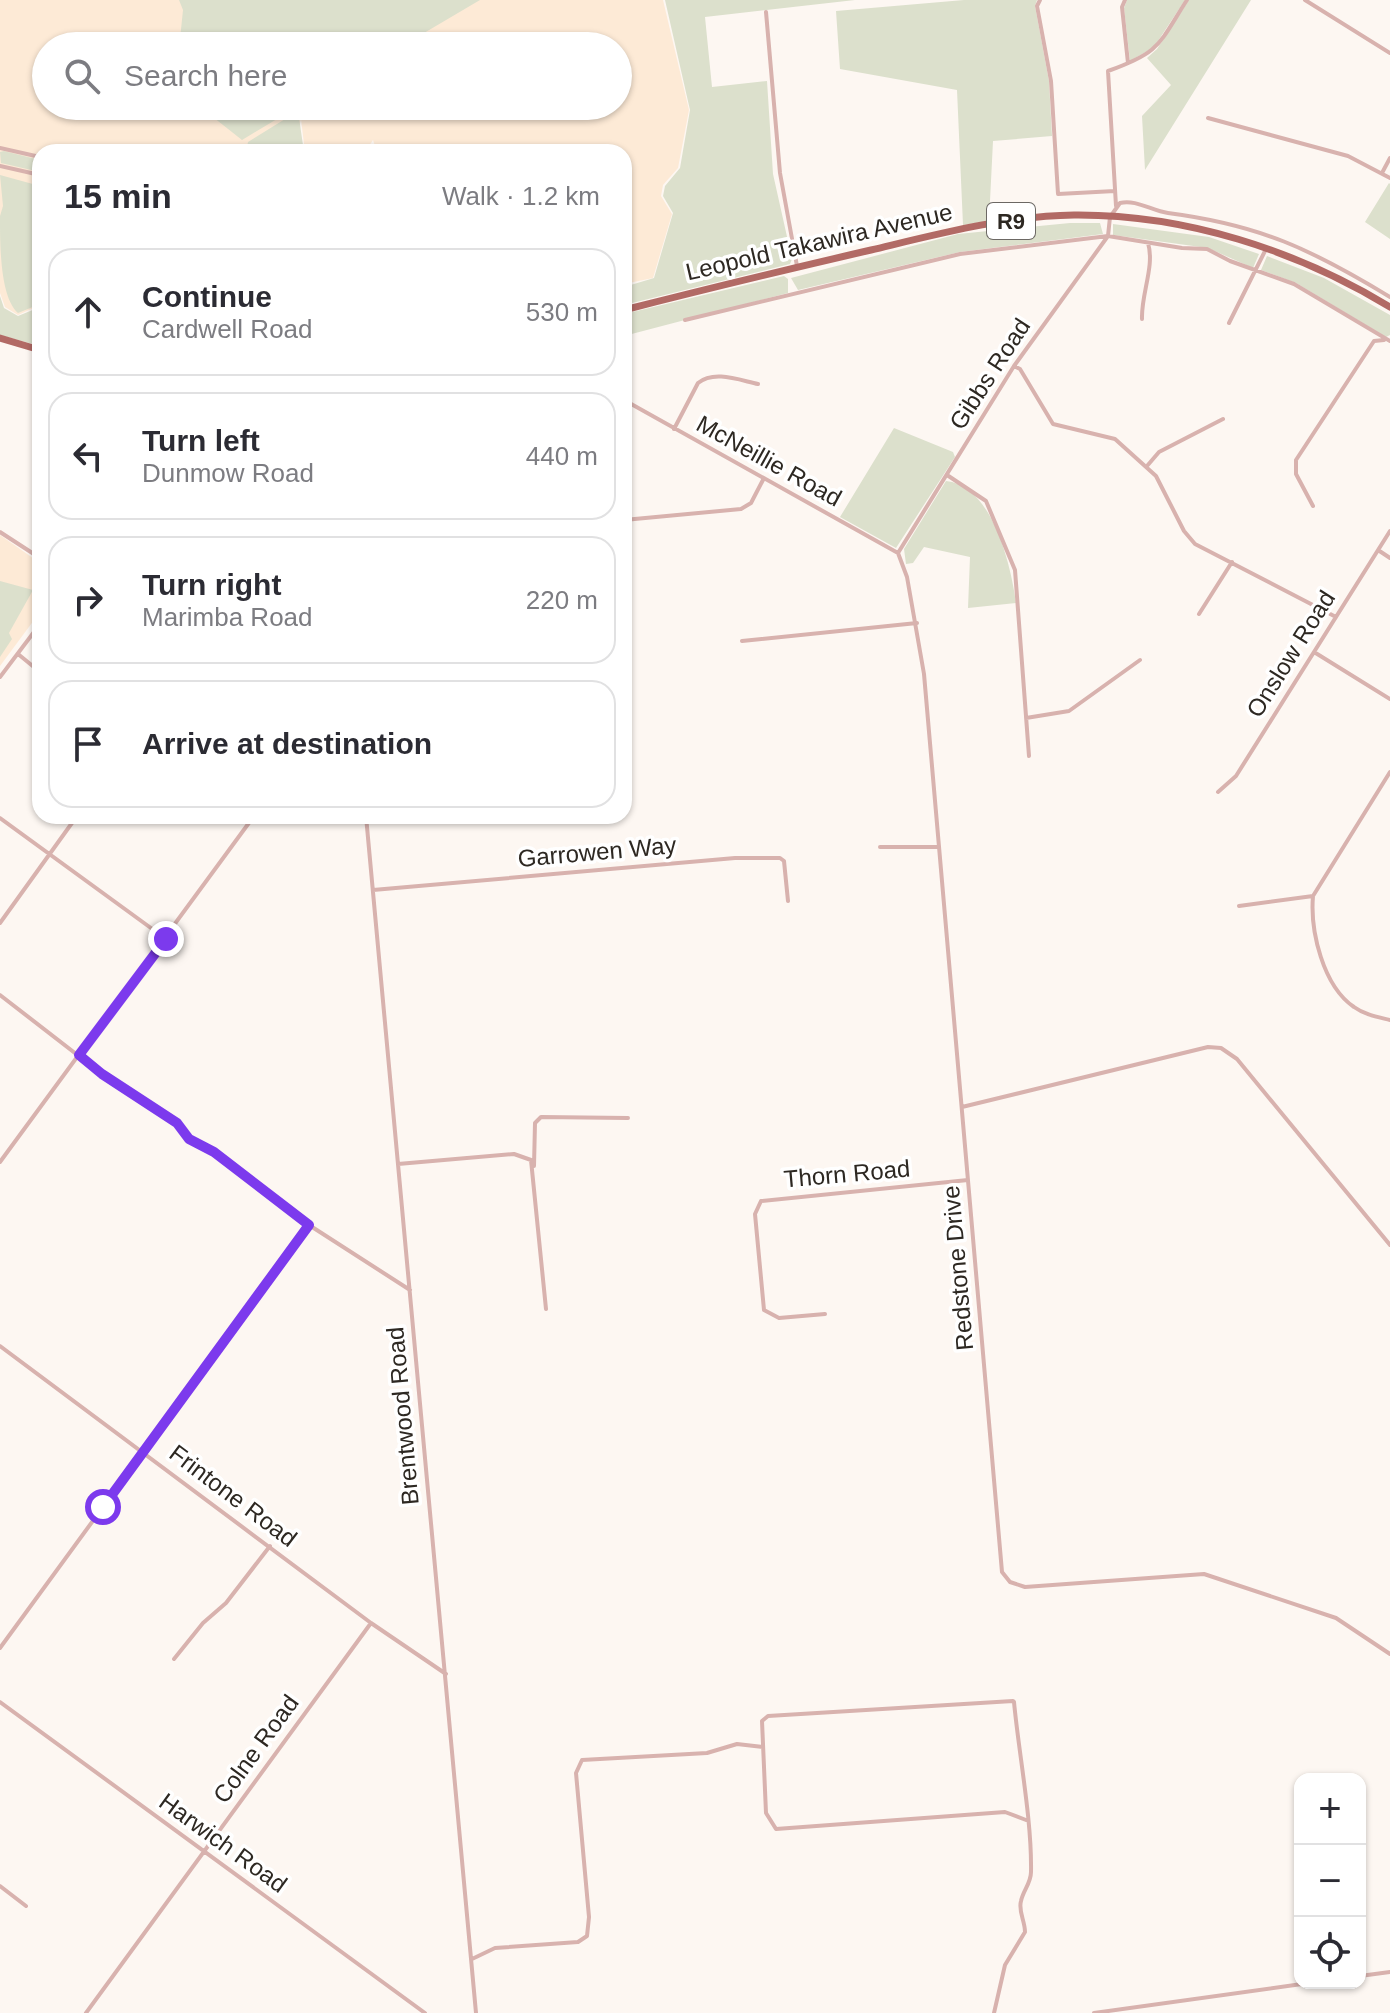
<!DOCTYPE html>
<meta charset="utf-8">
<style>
body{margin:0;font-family:Helvetica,sans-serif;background:#f7f7f7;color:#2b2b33}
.controls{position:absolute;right:24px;bottom:24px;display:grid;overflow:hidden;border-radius:16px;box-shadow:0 2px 6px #0004}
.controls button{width:72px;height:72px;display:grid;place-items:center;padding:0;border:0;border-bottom:2px solid #e1e1e2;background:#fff;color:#2b2b33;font:40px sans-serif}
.stop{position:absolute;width:24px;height:24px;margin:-18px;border:6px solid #7c3aed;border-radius:50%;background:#fff}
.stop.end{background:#7c3aed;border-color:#fff;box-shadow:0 2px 8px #0008}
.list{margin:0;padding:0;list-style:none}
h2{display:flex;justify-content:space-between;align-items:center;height:104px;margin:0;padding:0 32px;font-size:34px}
h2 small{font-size:26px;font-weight:400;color:#7c7c81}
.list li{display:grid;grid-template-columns:52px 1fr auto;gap:24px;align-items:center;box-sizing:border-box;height:128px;margin:0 16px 16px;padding:0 16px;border:2px solid #e1e1e2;border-radius:24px}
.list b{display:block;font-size:30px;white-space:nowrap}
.list p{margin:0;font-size:26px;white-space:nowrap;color:#7c7c81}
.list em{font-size:26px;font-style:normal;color:#7c7c81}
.icon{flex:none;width:44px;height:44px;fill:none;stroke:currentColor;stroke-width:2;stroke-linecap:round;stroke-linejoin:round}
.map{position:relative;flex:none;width:1390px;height:2013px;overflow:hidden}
.search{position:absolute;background:#fff;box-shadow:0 2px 6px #0004;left:32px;top:32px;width:600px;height:88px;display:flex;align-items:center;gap:20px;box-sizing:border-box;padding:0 28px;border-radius:44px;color:#7c7c81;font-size:30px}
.panel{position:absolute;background:#fff;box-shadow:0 2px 6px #0004;left:32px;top:144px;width:600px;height:680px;border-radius:24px}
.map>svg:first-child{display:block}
.built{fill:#fdead6;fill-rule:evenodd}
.green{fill:#dce0cc}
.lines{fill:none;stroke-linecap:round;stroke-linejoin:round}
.minor{stroke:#d8b2ae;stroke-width:4}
.trunk{stroke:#b26a65;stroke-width:7}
.route{stroke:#7c3aed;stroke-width:10}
.labels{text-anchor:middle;stroke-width:7;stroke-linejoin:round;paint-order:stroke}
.shield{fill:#fff;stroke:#6c6864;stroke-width:2}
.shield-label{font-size:22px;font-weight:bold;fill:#2d2822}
.street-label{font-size:24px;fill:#2d2822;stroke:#fff}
</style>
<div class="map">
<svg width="1390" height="2013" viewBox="0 0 1390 2013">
<rect width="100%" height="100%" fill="#fdf7f2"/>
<path class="built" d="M0,0H663L689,110L678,168L663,185L661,196L672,214L653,278L624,284V152H377L373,140L365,152H305L301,119L293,152H40V305L18,315L5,307L0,293ZM46,46H618V106H46Z
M0,535L40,563V612L0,666Z"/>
<path class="green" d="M179,0H480L402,46H202L180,39L183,10Z
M665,0H855L705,17L712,87L767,81L773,174L792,259L790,264L624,305V287L654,278L673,213L663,196L665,186L680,168L690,110Z
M964,0H1037L1035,6L1049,81L1052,136L993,141L989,221L963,225L957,90L840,69L836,11Z
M1127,0H1185L1154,47L1130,61L1124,8Z
M1189,0H1251L1145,170L1142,116L1171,85L1147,58L1157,49Z
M199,106H278L282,116L242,140Z
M298,111L304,152H246L248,142Z
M4,151L40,160V172L1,163L0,152Z
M0,175L40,186V304L18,313C0,297 0,246 0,216L3,206Z
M1389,183L1390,184V239L1365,222Z
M1070,223H1100L1103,234L960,252L798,290L791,278L958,234Z
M1113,224L1209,237L1259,254L1253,268L1208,248L1113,235Z
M1267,256L1324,278L1390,315V335L1386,337L1296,283L1261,270Z
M784,276L788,279V293L624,336V314Z
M0,296L4,308L18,316L40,307V346L0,335Z
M894,428L953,452L955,457L896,548L840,517Z
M946,481C992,485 1011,565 1016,603L968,608L970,557L924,547L913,563L906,564L904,549Z
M0,581L33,590L9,633L12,639L0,657Z"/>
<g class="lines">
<path class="minor" d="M1040,0L1037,6L1051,81L1058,194L1115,191
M1125,0L1122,7L1128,63
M1305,0L1390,53
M766,12L780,173L797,266
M1208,118L1348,156L1390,178
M0,148L40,157
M0,166L40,175
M1382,173L1390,158
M1116,206L1108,71C1161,52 1158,45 1187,0
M1142,319C1141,294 1155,266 1148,243
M685,320L960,254L1108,236L1182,248L1207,249L1230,261L1294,284L1390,341
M1229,323L1266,249
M1014,366L1020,369L1053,424L1115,439L1156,476L1184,531L1195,544L1336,617
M624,400L898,553
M674,429L698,383C714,370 739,380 758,384
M1147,466L1159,452L1223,419
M947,475L986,501L1015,570L1029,756
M1313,506L1296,474V460L1374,341L1384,340
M624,520L741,509L751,503L764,478
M0,532L40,558
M1378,550L1390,558
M898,553L907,577L924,674L1002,1572L1010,1582L1025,1587L1204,1574L1336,1618L1390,1654
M898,553L1014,366L1108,236L1110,217L1120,203C1136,199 1152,211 1168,213C1260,225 1311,249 1390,297
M1199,614L1232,562
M624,641H625
M742,641L917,623
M1314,652L1390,699
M18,654L40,672
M0,677L40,624
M1026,718L1069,711L1140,660
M1218,792L1236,776L1390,531
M241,816L250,822
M366,816L476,2013
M0,818L166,939
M880,847H937
M373,890L735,858H780L784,861L788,901
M1313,896C1310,931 1323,986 1354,1007C1365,1015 1378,1017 1390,1020
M1239,906L1313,896L1390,772
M0,923L77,816
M0,995L102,1074L177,1123L189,1139L214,1152L309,1225L410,1290
M962,1107L1208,1047L1221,1048L1237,1059L1390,1245
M0,1162L254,816
M398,1164L514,1154L531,1160L546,1309
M534,1166L535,1123L541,1117L628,1118
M825,1314L779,1318L764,1310L755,1214L761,1201L968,1180
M0,1346L371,1623L446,1674
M0,1648L309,1225
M174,1659L203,1623L226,1603L270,1546
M0,1702L425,2013
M0,1886L26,1906
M472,1959L495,1948L578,1942L587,1936L589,1917L576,1773L582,1760L707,1753L737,1744L763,1747
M1360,1976L1390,1972
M86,2013L371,1623
M994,2013L1005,1965L1025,1932C1025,1921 1018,1911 1021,1901C1023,1891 1031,1883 1031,1872C1032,1820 1019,1755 1014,1702L1013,1701L768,1716L762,1721L766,1813L776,1829L1005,1812L1026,1820
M1094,2013L1309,1983"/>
<path class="trunk" d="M624,310C706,289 789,269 871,250C938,234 1005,216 1074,215C1185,214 1296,250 1390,307
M0,338L40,350"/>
</g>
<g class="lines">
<path class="route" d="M103,1507L309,1225L214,1152L189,1139L177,1123L102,1074L79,1055L166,939"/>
</g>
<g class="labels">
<rect class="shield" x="987" y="203" width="48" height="36" rx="6"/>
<g class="shield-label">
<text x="1011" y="229">R9</text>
</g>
<g class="street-label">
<text transform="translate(819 242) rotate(-13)" y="8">Leopold Takawira Avenue</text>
<text transform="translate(990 374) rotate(-57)" y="8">Gibbs Road</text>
<text transform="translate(769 461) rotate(29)" y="8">McNeillie Road</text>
<text transform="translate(1291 654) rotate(-58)" y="8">Onslow Road</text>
<text transform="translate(597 852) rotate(-5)" y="8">Garrowen Way</text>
<text transform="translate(847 1174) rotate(-5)" y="8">Thorn Road</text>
<text transform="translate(958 1268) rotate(-95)" y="8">Redstone Drive</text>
<text transform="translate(403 1416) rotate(-95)" y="8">Brentwood Road</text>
<text transform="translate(233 1496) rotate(37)" y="8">Frintone Road</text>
<text transform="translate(256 1749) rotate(-54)" y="8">Colne Road</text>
<text transform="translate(223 1843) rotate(36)" y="8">Harwich Road</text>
</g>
</g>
</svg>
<div class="controls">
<button>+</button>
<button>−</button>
<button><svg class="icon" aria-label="locate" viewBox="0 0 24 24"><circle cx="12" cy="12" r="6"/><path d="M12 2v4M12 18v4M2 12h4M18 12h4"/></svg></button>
</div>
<div class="stop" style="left:103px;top:1507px"></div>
<div class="stop end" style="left:166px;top:939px"></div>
<div class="search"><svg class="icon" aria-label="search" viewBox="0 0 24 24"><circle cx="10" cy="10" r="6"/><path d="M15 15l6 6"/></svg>Search here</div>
<section class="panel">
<h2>15 min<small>Walk · 1.2 km</small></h2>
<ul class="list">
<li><svg class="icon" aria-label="ahead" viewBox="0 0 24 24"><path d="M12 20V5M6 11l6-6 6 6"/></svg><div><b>Continue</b><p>Cardwell Road</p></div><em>530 m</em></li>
<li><svg class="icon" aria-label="left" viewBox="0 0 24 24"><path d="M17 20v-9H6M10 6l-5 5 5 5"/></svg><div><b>Turn left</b><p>Dunmow Road</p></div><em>440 m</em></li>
<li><svg class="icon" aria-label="right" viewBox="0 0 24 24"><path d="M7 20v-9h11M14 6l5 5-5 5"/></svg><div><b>Turn right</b><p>Marimba Road</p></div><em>220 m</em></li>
<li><svg class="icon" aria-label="arrive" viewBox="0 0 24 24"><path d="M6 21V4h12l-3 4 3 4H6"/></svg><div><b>Arrive at destination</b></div></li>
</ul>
</section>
</div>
